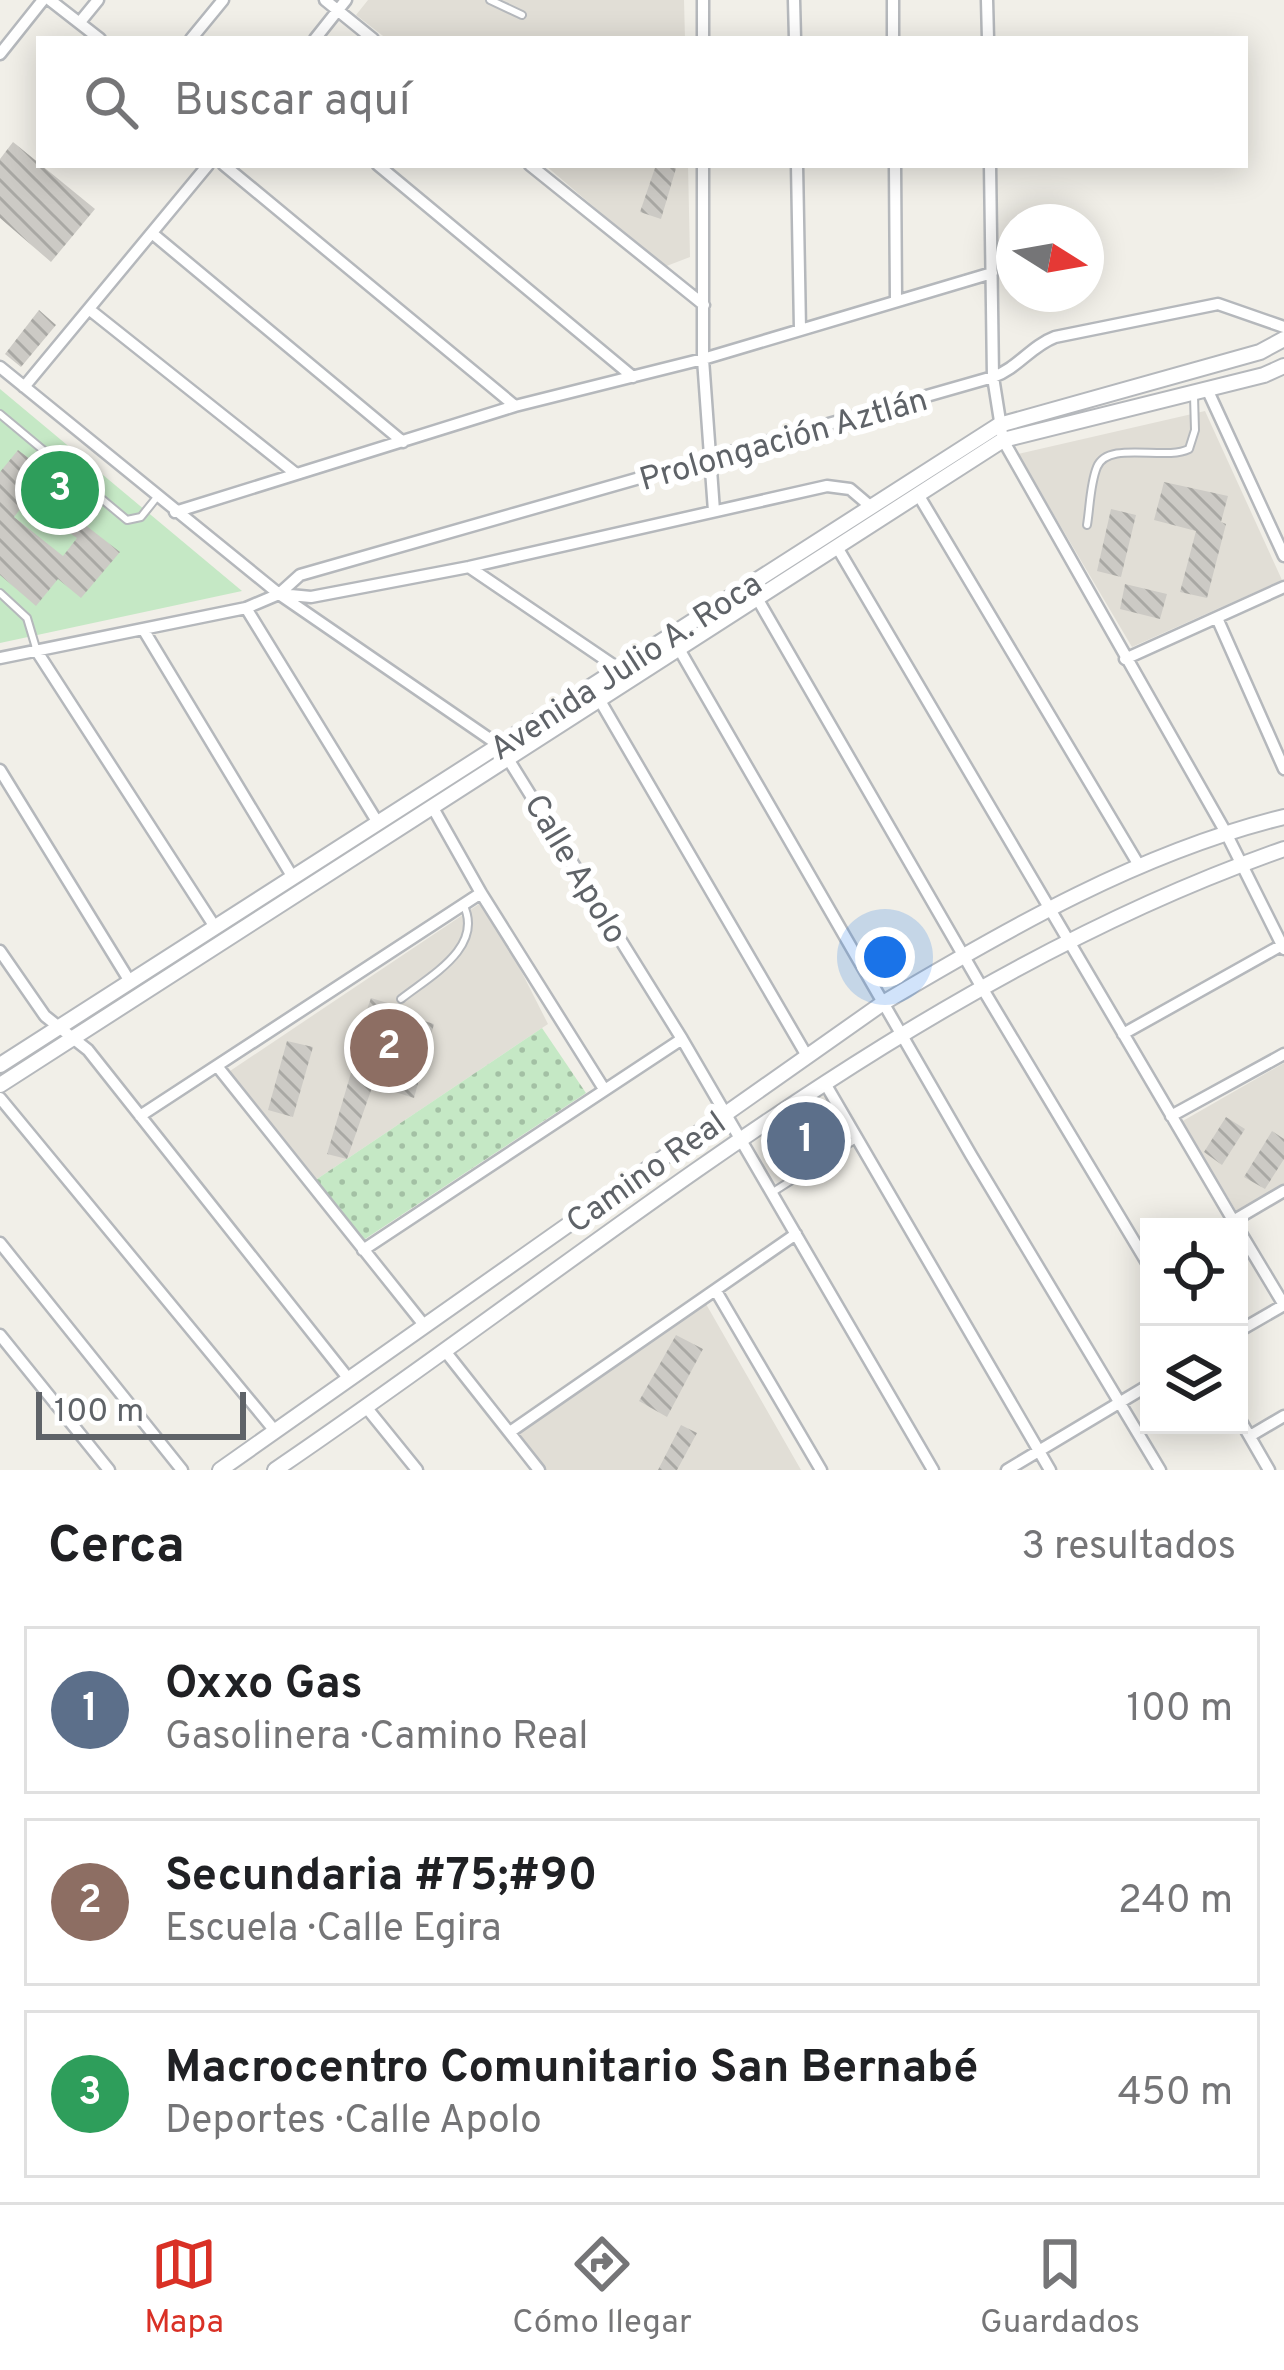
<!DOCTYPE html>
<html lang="es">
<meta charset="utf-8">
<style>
body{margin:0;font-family:Overpass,sans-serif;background:#f2f2f2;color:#202124}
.controls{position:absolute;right:36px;bottom:36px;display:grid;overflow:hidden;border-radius:0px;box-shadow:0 6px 30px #0003}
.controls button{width:108px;height:108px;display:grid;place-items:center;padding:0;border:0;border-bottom:3px solid #e0e0e0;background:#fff;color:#202124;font:60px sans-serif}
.compass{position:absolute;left:996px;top:204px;width:108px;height:108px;border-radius:50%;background:#fff;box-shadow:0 6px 30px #0003;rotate:101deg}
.scale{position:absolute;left:36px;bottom:30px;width:210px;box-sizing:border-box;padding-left:12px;border:6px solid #5f6368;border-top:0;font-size:33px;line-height:42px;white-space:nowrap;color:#5f6368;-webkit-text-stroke:9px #fff;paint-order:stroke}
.you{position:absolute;left:885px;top:957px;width:42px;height:42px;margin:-30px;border:9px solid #fff;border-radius:50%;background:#1a73e8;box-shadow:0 0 0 18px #1a73e833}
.badge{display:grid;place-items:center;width:78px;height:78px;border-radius:50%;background:#d93025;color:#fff;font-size:39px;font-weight:700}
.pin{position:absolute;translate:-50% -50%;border:6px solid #fff;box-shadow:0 3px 12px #0006}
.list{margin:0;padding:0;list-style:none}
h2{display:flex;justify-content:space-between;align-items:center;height:156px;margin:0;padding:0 48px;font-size:51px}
h2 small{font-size:39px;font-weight:400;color:#757577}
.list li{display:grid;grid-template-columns:78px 1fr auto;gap:36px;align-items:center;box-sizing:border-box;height:168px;margin:0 24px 24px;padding:0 24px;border:3px solid #e0e0e0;border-radius:0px}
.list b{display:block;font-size:45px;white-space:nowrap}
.list p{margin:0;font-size:39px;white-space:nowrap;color:#757577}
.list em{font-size:39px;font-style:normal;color:#757577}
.icon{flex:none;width:66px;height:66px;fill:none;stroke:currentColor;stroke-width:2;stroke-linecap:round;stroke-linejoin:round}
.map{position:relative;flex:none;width:1284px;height:1470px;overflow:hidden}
.search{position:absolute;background:#fff;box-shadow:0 6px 30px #0003;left:36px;right:36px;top:36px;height:132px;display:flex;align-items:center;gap:30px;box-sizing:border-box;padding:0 42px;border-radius:0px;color:#757577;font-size:45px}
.sheet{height:732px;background:#fff}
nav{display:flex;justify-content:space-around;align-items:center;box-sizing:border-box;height:168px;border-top:3px solid #e0e0e0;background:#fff;font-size:33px;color:#757577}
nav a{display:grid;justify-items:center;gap:6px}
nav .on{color:#d93025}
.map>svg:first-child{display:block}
.education{fill:#e1ded6}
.park{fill:url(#park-dots)}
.pitch{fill:#c5e8c5}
.building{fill:url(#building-back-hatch);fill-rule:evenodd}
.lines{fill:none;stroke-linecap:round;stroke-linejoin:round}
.service-casing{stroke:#b5b8bc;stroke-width:10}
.minor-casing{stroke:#b5b8bc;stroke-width:15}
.tertiary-casing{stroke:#b5b8bc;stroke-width:18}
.service{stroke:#fff;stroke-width:6}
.minor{stroke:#fff;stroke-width:10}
.tertiary{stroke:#fff;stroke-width:14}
.labels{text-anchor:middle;stroke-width:12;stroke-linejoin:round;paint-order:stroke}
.street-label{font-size:33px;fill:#5f6368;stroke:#fff}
</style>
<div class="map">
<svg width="1284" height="1470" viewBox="0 0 1284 1470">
<defs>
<pattern id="park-dots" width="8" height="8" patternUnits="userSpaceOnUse" patternTransform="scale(3)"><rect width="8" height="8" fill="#c5e8c5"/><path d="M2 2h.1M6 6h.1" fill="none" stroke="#a3c0a4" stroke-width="1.8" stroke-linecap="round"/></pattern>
<pattern id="building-back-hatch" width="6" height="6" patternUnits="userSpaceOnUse" patternTransform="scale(3)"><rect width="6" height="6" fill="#cccac5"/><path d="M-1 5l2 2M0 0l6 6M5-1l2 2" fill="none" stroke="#a9a8a4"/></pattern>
</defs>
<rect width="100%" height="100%" fill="#f1efe8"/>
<path class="education" d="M368,0H684L685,39H387L356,15Z
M545,165H688L690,257L664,267Z
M1205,411L1282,580L1132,647L1018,454Z
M485,900L548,1024L314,1181L230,1071Z
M1284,1063V1185L1237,1212L1181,1122Z
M706,1304L801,1470H545L516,1435Z"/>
<path class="park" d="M542,1028L586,1093L362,1241L314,1181Z"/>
<path class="pitch" d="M0,389L242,591L0,643Z"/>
<path class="building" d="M13,142L95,209L51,262L0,218V159Z
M656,165H677L661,219L640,212Z
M39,310L56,325L21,367L5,354Z
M18,450L96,510L84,524L120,552L81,598L58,579L36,606L0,575V472ZM29,498L49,515L58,502L75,516L65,530L77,538L63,556L14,517Z
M1164,482L1228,496L1221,522L1226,524L1207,598L1180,592L1196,531L1154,520Z
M1111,509L1136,515L1121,577L1097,571Z
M1125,584L1167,594L1160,619L1120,609Z
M371,998L394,1005L392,1011L434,1024L414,1098L389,1090L401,1049L358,1035Z
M287,1041L313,1047L293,1117L268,1110Z
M351,1073L375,1079L347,1159L327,1154Z
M1226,1117L1245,1129L1222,1165L1204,1152Z
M816,1124L826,1138L815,1136L812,1147L790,1161L781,1147L803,1133L814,1135Z
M1272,1131L1284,1139V1159L1265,1189L1244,1177Z
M676,1335L703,1349L667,1417L639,1401Z
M681,1425L697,1433L677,1470H658Z"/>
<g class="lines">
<defs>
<path id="service" d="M490,0L522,15
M0,414L127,520L141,517L157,497
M1087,525C1090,507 1090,484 1097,467C1108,440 1165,461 1189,449L1195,430L1194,396
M0,593L27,618L36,648
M401,999C430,976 485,947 463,904
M795,1106L809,1129
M818,1143L828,1157
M773,1192L856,1139"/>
<path id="minor" d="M50,0L100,39
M325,0L373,39
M703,0V39
M794,0L795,39
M893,0V39
M987,0L988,39
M80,22L98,0
M191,39L223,0
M315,39L346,0
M0,54L43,0
M224,165L515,406
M378,165L633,377
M530,165L704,305
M703,165V359L714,511
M797,165L800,329
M895,165L896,301
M990,165L993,377L1003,440L1225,831L1284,949
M153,234L403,442
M90,310L295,473
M0,367L279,594L500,746L682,1039L933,1470
M24,387L208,165
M1207,389L1284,556
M919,496L1140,867
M175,512L515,406L703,359L992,273
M837,547L1237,1227
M469,567L619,669
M280,594L311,597L469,567L827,486L850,489L870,506
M757,598L981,986L1149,1266
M246,608L378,823
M1217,618L1284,769
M143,629L292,876
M679,649L971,1155L1160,1470
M36,650L215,927
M0,658L246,608L279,594L300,575L993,377C1018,368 1031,346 1055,337L1218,304L1284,327
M1125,659L1284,587
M599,699L807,1056
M0,770L129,980
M433,808L481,893L604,1089
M0,951L45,1016L88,1050L348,1378
M1123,1034L1282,945
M217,1066L424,1325
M826,1085L1050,1470
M0,1098L275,1431
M140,1116L481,893
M1171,1116L1284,1054
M1233,1221L1284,1191
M1239,1230L1284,1305
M0,1243L182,1470
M363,1250L682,1039
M716,1291L821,1470
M1239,1331L1284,1305
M0,1335L109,1470
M445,1351L539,1470
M366,1407L417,1470
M1239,1418L1269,1470
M510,1432L796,1234
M1250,1436L1284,1416
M1007,1470L1149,1385"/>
<path id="tertiary" d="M0,1065L999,425L1260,352L1284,339
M0,1085L1003,440L1264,375L1284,366
M220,1470L883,1003C1009,928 1141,852 1284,817
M275,1470C601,1249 907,981 1284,849"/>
</defs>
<use href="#service" class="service-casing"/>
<use href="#minor" class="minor-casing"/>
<use href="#tertiary" class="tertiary-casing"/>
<use href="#service" class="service"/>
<use href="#minor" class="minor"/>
<use href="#tertiary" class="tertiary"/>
</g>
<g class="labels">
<g class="street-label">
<text transform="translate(783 438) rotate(-16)" y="12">Prolongación Aztlán</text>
<text transform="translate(625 665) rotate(-33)" y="12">Avenida Julio A. Roca</text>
<text transform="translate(577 868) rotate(59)" y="12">Calle Apolo</text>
<text transform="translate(645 1171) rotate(-35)" y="12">Camino Real</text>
</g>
</g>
</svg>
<div class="controls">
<button><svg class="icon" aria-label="locate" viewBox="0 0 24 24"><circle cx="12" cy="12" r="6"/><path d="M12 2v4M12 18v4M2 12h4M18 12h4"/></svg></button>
<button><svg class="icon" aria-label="layers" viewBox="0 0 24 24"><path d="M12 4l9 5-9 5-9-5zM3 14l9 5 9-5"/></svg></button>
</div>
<svg class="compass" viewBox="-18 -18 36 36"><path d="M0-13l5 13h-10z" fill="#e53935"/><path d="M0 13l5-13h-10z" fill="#757577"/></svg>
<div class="scale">100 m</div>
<div class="you"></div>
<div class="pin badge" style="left:806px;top:1141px;background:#5c6f8a">1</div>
<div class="pin badge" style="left:389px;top:1048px;background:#8d6e63">2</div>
<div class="pin badge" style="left:60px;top:490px;background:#2e9e5b">3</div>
<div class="search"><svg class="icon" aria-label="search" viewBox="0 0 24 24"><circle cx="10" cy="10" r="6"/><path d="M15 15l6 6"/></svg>Buscar aquí</div>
</div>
<section class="sheet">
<h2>Cerca<small>3 resultados</small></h2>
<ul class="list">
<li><span class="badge" style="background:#5c6f8a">1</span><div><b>Oxxo Gas</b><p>Gasolinera · Camino Real</p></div><em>100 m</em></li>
<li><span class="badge" style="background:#8d6e63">2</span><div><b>Secundaria #75;#90</b><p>Escuela · Calle Egira</p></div><em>240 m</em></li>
<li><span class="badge" style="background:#2e9e5b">3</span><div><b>Macrocentro Comunitario San Bernabé</b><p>Deportes · Calle Apolo</p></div><em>450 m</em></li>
</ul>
</section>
<nav>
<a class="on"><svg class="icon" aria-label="map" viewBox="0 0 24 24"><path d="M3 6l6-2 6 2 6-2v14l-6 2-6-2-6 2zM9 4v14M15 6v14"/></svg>Mapa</a>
<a><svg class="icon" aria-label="directions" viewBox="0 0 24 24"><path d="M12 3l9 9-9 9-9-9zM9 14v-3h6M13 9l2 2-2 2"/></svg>Cómo llegar</a>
<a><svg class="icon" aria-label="saved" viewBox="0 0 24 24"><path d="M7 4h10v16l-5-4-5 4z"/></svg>Guardados</a>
</nav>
